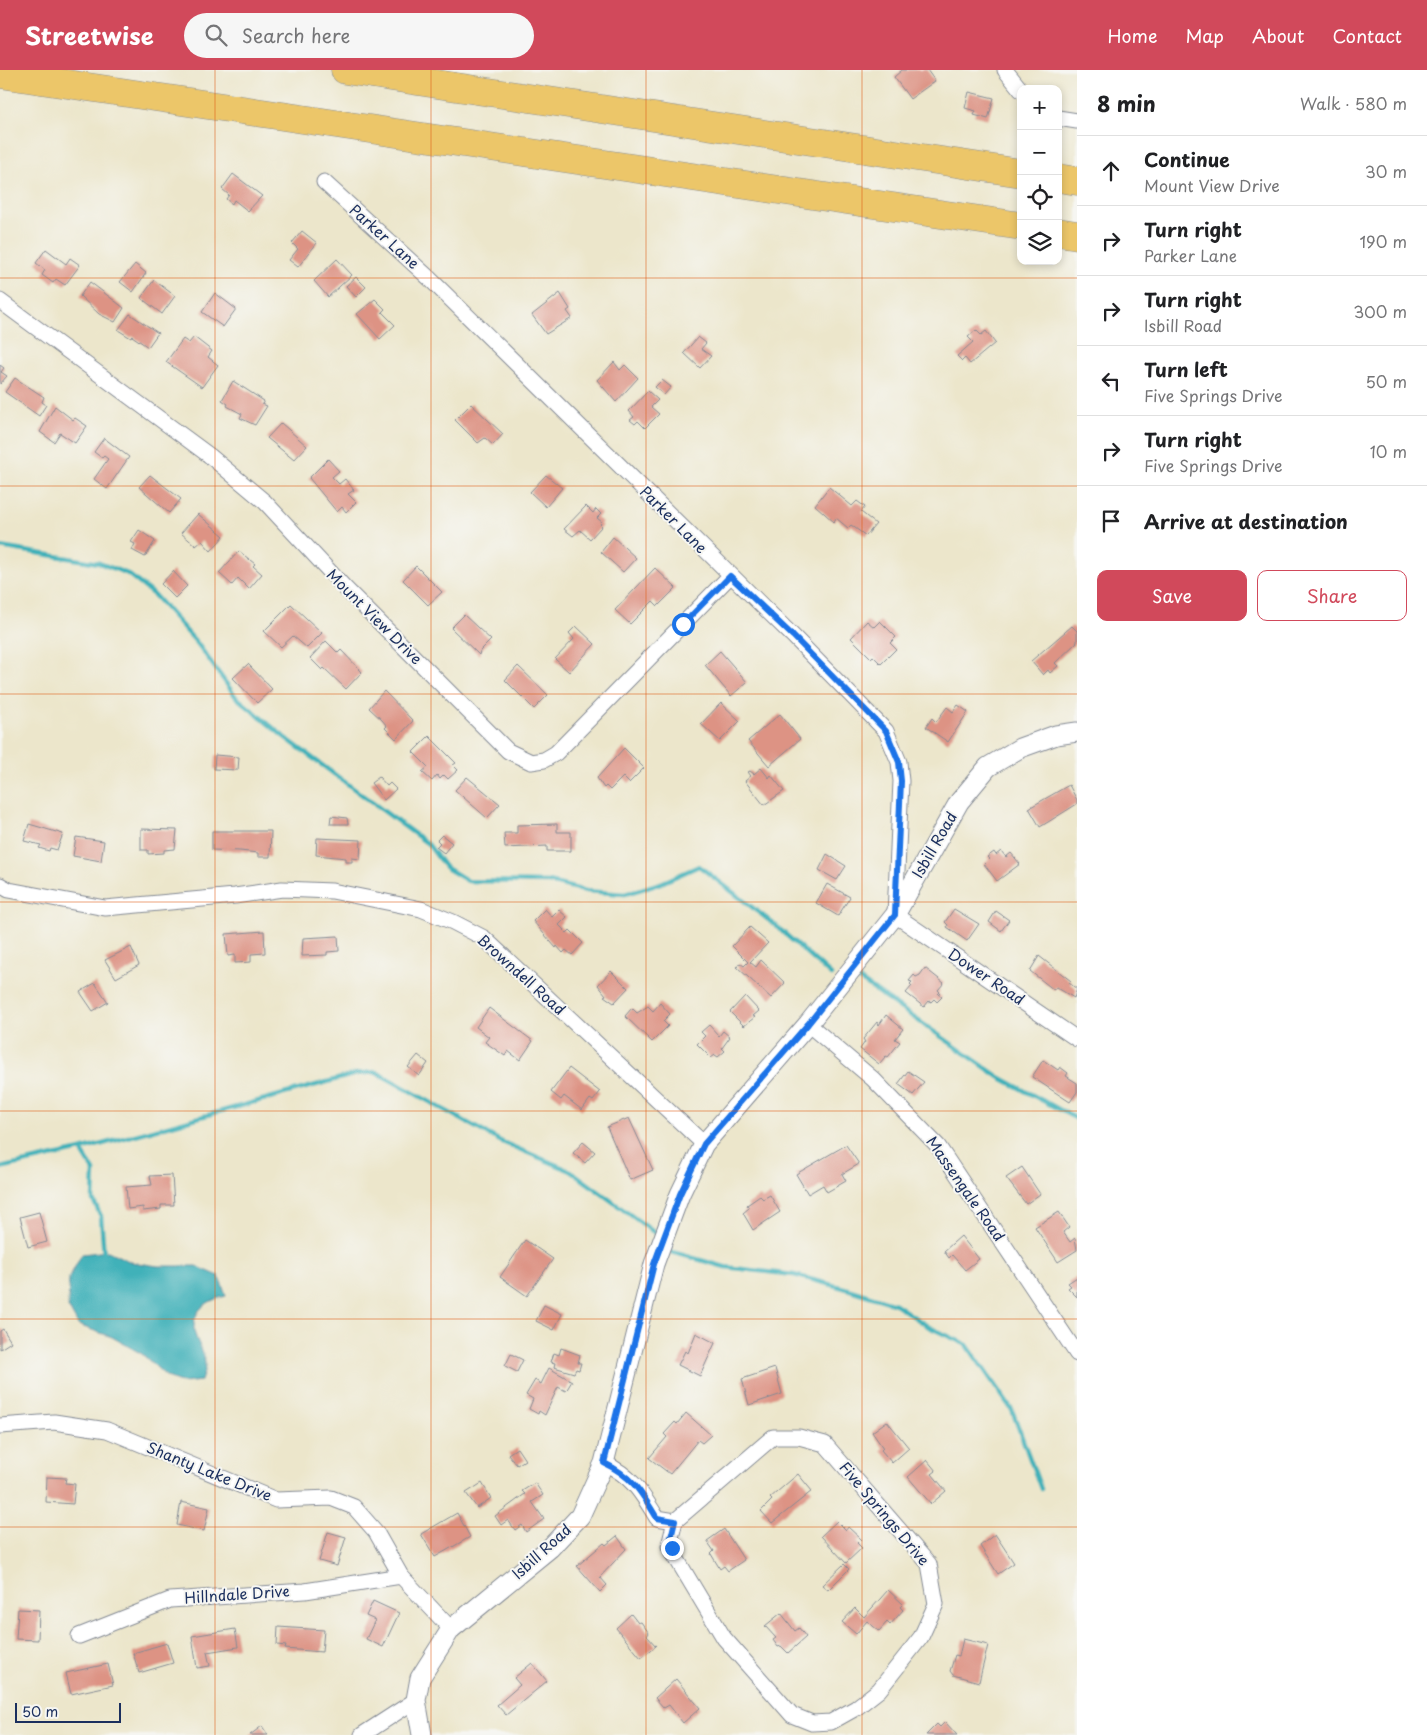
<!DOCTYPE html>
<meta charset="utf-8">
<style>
body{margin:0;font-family:"Playpen Sans",sans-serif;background:#f6f6f6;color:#202124}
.controls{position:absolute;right:15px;top:15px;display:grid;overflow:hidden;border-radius:10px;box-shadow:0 2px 8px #0003}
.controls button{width:45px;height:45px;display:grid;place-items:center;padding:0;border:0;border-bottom:1px solid #e0e0e0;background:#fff;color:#202124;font:25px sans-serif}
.scale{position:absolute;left:15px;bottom:12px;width:106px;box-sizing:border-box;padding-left:5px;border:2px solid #1b2f5e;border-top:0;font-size:14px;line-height:18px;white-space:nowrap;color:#1b2f5e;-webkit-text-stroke:4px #f6f6f2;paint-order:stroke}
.stop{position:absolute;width:15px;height:15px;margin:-11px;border:4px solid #1a73e8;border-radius:50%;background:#fff}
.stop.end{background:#1a73e8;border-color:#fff;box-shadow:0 1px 5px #0008}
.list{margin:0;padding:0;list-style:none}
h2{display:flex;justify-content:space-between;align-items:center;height:65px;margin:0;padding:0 20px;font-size:21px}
h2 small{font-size:16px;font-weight:400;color:#757577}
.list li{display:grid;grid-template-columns:32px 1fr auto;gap:15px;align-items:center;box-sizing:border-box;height:70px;padding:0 20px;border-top:1px solid #e0e0e0}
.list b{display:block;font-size:19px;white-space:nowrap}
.list p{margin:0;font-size:16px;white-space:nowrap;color:#757577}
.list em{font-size:16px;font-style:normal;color:#757577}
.actions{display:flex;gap:10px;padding:15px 20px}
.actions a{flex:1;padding:11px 0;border:1px solid #d1495b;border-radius:10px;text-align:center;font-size:18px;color:#d1495b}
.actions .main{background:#d1495b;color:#fff}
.icon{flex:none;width:28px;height:28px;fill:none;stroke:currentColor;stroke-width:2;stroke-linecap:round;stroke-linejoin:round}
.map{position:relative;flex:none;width:1077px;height:1665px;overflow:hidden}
header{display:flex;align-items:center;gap:30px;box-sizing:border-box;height:70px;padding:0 25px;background:#d1495b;color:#fff}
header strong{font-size:24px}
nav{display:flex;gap:28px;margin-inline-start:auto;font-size:18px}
.search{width:350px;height:45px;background:#f6f6f6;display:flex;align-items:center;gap:12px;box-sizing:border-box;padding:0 18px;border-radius:28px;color:#757577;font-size:19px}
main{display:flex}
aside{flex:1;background:#fff}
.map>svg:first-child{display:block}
.water{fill:#41b1b9;stroke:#2e708c}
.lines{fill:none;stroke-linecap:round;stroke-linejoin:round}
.stream{stroke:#41b1b9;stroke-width:4.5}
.building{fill:#dd9384}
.minor-casing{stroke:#848a94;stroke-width:17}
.tertiary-casing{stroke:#848a94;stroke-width:21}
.motorway-casing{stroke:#848a94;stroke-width:29}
.minor{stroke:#fff;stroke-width:15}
.tertiary{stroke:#fff;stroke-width:19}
.motorway{stroke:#ecc669;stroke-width:28}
.route{stroke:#1a73e8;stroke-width:6}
.grid{fill:none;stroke:#de5710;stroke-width:1;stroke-opacity:0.55}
.labels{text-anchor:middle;stroke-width:4;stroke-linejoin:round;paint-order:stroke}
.street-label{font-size:15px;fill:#1b2f5e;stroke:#f6f6f2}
</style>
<header>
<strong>Streetwise</strong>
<div class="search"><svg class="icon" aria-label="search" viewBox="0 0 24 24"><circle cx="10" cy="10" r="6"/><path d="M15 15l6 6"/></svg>Search here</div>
<nav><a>Home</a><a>Map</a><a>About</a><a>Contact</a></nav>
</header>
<main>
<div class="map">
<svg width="1077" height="1665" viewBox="0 0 1077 1665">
<rect width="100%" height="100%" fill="#f6f6f2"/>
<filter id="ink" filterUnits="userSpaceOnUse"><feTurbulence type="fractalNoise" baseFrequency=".02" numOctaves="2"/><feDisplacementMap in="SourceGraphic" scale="10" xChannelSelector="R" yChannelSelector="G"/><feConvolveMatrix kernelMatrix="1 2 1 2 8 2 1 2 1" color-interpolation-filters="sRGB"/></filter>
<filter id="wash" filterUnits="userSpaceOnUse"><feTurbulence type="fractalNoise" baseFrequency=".0096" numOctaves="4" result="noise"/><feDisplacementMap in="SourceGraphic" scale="20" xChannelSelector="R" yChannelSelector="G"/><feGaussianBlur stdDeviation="1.12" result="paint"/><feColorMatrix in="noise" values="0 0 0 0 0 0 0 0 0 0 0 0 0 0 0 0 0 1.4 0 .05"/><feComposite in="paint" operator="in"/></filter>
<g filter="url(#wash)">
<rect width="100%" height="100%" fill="#ece6cb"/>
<path class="water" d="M108,1181L131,1192L158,1196H196L219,1206L226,1226C209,1230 193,1238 194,1259C195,1271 206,1283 205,1296C205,1301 202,1307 201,1311L183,1313L167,1307L142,1284L112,1267L78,1255L68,1237L69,1208L82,1184Z"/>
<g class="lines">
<path class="stream" d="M0,477L99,493L128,504L155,526L197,573L236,627L283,666L428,774L445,797L468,811L549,812L586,821L625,824L661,813L699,796L775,855L831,905
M860,910L999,1007L1077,1049
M81,1080L94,1101L93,1130L101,1146L104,1186
M0,1098L81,1080L356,1004L376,1002L502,1072L571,1101L655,1163
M672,1182L725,1197L794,1205L844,1218L895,1234L929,1257L967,1275L1012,1340L1041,1419"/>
</g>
<g id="blocks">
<path class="building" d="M902,0H927L935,11L910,29L894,7Z
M969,22L994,28L988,49L974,45L976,41L965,38Z
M233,104L262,126L248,141L234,130L232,134L226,129L229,125L222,119Z
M302,161L317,173L298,197L289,190L298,179L292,173Z
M46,179L66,194L70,188L80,195L65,215L56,209L53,213L42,205L45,200L36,193Z
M337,189L352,205L328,227L314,211Z
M135,194L146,203L133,222L120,212Z
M356,207L366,217L356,227L346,216Z
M154,210L175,226L162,244L141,228Z
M90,212L124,238L115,252L99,244L80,226Z
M215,223L236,239L223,257L202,242Z
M560,223L570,239L567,241L572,248L546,264L532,245Z
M375,229L385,239L382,242L395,255L380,269L357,244Z
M130,244L158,263L148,277L132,266L131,268L118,260Z
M976,260L981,265L986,261L995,273L970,294L965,288L962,291L957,286L973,272L968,267Z
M194,267L212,281L208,287L218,295L202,317L166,292L183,269L189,273Z
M698,267L706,273L701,279L711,286L700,298L684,283Z
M614,292L620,300L625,295L638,308L616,332L597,310Z
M0,295L4,298L1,302L7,306L0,314Z
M15,308L44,327L42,332L46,335L39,346L5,322Z
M662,310L671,317L664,325L655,317Z
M233,311L264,331L262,334L267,336L255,355L240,348L242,344L227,336L228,334L222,330Z
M648,321L658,330L651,337L659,344L645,358L638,351L635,354L630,350L634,347L629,341Z
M471,334L503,364L493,375L485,368L478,373L455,350Z
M55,336L73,350L75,348L87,356L75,373L60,363L54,372L40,362Z
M281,353L307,376L294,390L267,368Z
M104,368L129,387L107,419L94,409L108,389L104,386L102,388L94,382Z
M328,389L339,401L332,407L339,414L345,409L354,420L348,424L356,432L346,442L342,437L337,442L309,408Z
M150,405L181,429L169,443L139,417Z
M546,405L562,418L546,437L530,422Z
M829,417L852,436L857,431L865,437L861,442L876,454L866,466L851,455L848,458L836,448L834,452L815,435Z
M586,436L593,443L596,439L601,444L597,448L602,452L600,454L602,456L590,469L580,460L573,466L564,459Z
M198,444L224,466L211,481L202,471L196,476L181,463Z
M139,460L155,471L145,487L132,480L135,474L131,472Z
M613,467L636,488L623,502L601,482Z
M239,481L255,494L253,496L262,504L249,519L238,508L232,515L219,503Z
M416,496L442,522L428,535L403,510Z
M655,498L676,518L658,536L653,531L630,554L615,540Z
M173,501L187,516L175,528L161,514Z
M291,534L322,563L307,578L293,566L281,577L264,561Z
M464,545L491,570L480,581L479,585L451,558Z
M867,551L874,557L880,551L896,567L890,573L896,579L881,594L873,586L871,588L851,568Z
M576,556L595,574L569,602L555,589L574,569L569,563Z
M1072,556L1077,561V572L1055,593L1058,596L1050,603L1048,600L1043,605L1031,591Z
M326,571L338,583L341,580L362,602L346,619L324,598L322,600L310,588Z
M720,581L747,612L731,626L705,595Z
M248,594L272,619L257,633L233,608Z
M518,596L548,625L534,639L505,610Z
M384,621L413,651L396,669L385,658L387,656L382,650L369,638Z
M721,633L740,651L720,671L701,654Z
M958,635L968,642L948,672L926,657L932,648L936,652L947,637L953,642Z
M780,644L800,669L769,696L748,671Z
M429,666L456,693L453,695L458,700L448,709L444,705L440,709L437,705L432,711L422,702L428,697L413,682Z
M624,678L644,698L629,713L623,707L610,720L606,716L604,718L597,708Z
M215,685L239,687L238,700L214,699Z
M761,698L769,708L771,705L784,721L764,735L745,711L751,706L748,702L750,701L754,704Z
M379,707L387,716L390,713L396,719L384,730L371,713Z
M467,707L500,734L487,748L455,720Z
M1069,715L1077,730V734L1040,757L1029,738Z
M331,746L347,748L348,754H330Z
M29,754L63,764L57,780L50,778L49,781L39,778L41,775L24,771Z
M557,754V762H571V781H547V776L505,778L504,763H517V755Z
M141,759L177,760L175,779L164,780V783L148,784V780H141Z
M212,761H271L270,787H258V783L240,781L212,780Z
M442,765L452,773L444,783L436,777L440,773L437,770Z
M76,767L104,771L101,791L73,786Z
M317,768L361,770L360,789L352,788V792H346V788L316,785Z
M1001,781L1006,787L1011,783L1020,794L997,811L984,794L989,789L987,787L994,782L996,785Z
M827,784L846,796L837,810L819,800Z
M827,814L850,827L838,846L816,833Z
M545,839L552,847L559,840L567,847L559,855L567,863L570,860L583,873L572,885L566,880L563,883L557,876L556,878L533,851Z
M954,839L979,854L967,871L947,857L948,855L945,852Z
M996,841L1009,850L1001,861L989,852Z
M750,857L768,873L750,892L756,897L761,890L785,913L771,928L737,897L740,893L744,896L748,892L732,876Z
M264,861L265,883L251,884V892L235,893V885L228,886L226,864Z
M338,866L339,881L327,882V885L302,886L303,868Z
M131,877L139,895L116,908L105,890Z
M1039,886L1071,911L1069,913L1077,919L1074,928L1056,917L1054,920L1030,901Z
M925,898L944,913L938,920L940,922L938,924L942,927L937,932L934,929L931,932L929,931L924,937L906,923L912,916L910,914L912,912L909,911L914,905L916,907L920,905Z
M611,901L628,918L614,933L604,926L606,925L598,915Z
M95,913L108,932L93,941L80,922Z
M745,926L759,941L753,946L755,947L744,956L730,942Z
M660,933L670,944L663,951L668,956L652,972L625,946L632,938L637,943L648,936L653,941Z
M489,938L533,971L520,990L508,981L505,986L485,972L489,967L476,957Z
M886,945L903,959L895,969L900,972L888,987L886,986L879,994L860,979L865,972L863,969L877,952L879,955Z
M709,955L719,966L723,961L730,967L722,978L725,981L718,987L715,985L711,988L697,974L705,966L701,962Z
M418,985L428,993L419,1006L408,997Z
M1043,990L1058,1000L1060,997L1068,1003L1066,1006L1077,1013V1022L1070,1032L1032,1007Z
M569,998L600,1022L593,1031L590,1029L582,1040L564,1026L561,1030L551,1022Z
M908,1001L924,1012L913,1025L898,1014Z
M629,1048L653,1100L630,1110L607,1057Z
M583,1072L595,1082L585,1093L573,1083Z
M846,1075L859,1094L842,1104L846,1111L827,1122L823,1115L808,1124L796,1104Z
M1022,1097L1040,1124L1026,1134L1006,1108Z
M172,1105L174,1135H161V1139L143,1141V1137L128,1139L126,1117L152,1115L150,1106Z
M770,1125L780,1142L753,1160L743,1143L749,1138L747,1135L760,1126L763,1129Z
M39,1142L47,1172L28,1177L20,1147Z
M1059,1142L1069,1157L1063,1162L1070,1172L1075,1168L1077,1180L1058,1192L1035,1157Z
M961,1166L979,1189L965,1200L952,1185L949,1188L944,1181Z
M525,1170L553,1189L527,1226L500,1207Z
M1077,1207V1227L1068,1218L1071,1216L1068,1213Z
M544,1235L562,1244L554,1260L536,1251Z
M3,1259L11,1272L0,1279V1261Z
M696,1263L715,1273L700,1306L678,1295L685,1281L688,1283Z
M561,1278L580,1285L578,1293H581L579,1300L576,1299L574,1303L554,1297L555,1293L551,1292L554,1283L559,1285Z
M511,1284L523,1290L517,1302L505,1296Z
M549,1298L572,1311L566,1321L558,1317L545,1345L539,1341L538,1344L529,1339L533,1329L526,1325L535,1310L541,1314Z
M775,1298L782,1324L749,1335L742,1309Z
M686,1343L711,1365L702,1373L698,1370L670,1404L649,1388L667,1367L664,1364L675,1352L677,1354Z
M887,1351L909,1378L892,1393L881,1380L883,1378L872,1362Z
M517,1378L525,1390L517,1395L508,1384Z
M927,1390L936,1401L932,1404L946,1421L931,1434L908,1407Z
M798,1404L812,1421L772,1453L761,1441L772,1430L770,1428Z
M47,1407L66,1408L65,1413L75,1414L73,1434L46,1432Z
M482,1413L491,1428L477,1438L466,1423Z
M535,1413L543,1425L532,1432L544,1449L526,1462L522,1455L515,1460L508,1450L501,1455L495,1446L525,1424L522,1421Z
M181,1432L209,1438L204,1461L177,1455Z
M457,1443L470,1467L435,1487L421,1464Z
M837,1451L846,1460L848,1457L861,1469L857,1473L862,1478L846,1493L821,1466Z
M724,1459L744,1490L728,1501L724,1496L720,1499L711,1484L714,1481L707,1471Z
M328,1462L346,1467L337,1496L319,1491Z
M995,1464L1014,1493L998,1504L980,1476Z
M617,1466L626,1479L600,1507L607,1515L600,1522L577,1496L604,1473L606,1475Z
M844,1494L849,1499L828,1520L822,1515Z
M888,1520L903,1534L900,1537L903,1540L890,1555L887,1552L879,1561L867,1551L856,1564L842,1552L855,1538L864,1547Z
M373,1531L399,1543L383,1577L366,1569L375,1550L366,1546Z
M18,1539L39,1540L38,1570L16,1569Z
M781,1543L795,1561L799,1558L806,1567L788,1583L781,1576L778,1577L773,1570L776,1568L765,1556Z
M631,1544L638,1553L641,1552L649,1563L647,1566L656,1576L641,1588L616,1558Z
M278,1557L324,1560L322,1582L285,1579L286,1576L277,1575Z
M235,1559L238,1577L207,1582L210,1596L197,1598L192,1566Z
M963,1569L988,1575L979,1612L953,1605L950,1601L955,1585L959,1586Z
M167,1573L173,1593L139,1603L133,1583Z
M532,1593L547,1611L506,1645L497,1635L520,1615L514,1608Z
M108,1594L113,1615L71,1624L66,1603Z
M676,1609L700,1638L683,1653L669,1635L664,1638L655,1628Z
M945,1652L957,1665H926L937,1654L940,1657Z
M262,1656L268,1665H250Z"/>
</g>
</g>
<g filter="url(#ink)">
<use href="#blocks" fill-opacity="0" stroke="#848a94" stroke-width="1"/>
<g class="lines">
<defs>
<path id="minor" d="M1005,0L1021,20
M1058,48L1077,51
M324,112L429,208L793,566L886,661L899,692L901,711L895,845L1077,969
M0,231L210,386L265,432L347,520L508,681L531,692L544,690L556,683L730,506
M0,815L9,820L105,838L235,826L282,819L332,821L421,839L453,852L484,868L704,1074
M808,954L873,1009L938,1076L1077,1284
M0,1356L54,1352L107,1360L276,1430L331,1428L354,1437L376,1462L401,1506L451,1559
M773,1367H799L825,1374L929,1494L936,1534L921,1567L879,1620L856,1638L831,1652L812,1653L792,1645L724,1568L669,1476L675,1451Z
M604,1393C632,1406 641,1422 657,1448L675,1451
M79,1566L170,1530L305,1521L401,1506
M362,1665L416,1630"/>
<path id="tertiary" d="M422,1665L416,1630L420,1608L451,1559L550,1478L580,1446L604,1393L654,1194L680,1124L704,1074L808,954L895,845L959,732L988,697L1020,678L1056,665L1077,662"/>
<path id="motorway" d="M345,0L1021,103
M0,4L1021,156
M1058,108L1077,111
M1058,162L1077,165"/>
</defs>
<use href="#minor" class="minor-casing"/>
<use href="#tertiary" class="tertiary-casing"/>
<use href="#motorway" class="motorway-casing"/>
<use href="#minor" class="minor"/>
<use href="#tertiary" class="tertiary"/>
<use href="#motorway" class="motorway"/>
</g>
</g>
<g class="lines" filter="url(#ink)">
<path class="route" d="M672,1478L669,1476L675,1451L657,1448C641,1422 632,1406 604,1393L654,1194L680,1124L704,1074L808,954L895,845L901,711L899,692L886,661L793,566L730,506L683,554"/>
</g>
<path class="grid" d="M215,0V1665M431,0V1665M646,0V1665M862,0V1665M0,208H1077M0,416H1077M0,624H1077M0,832H1077M0,1041H1077M0,1249H1077M0,1457H1077"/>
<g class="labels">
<g class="street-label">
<text transform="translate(384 167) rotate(42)" y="5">Parker Lane</text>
<text transform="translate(673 450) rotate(45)" y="5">Parker Lane</text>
<text transform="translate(374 547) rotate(45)" y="5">Mount View Drive</text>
<text transform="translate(935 775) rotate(-60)" y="5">Isbill Road</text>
<text transform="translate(521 905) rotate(42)" y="5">Browndell Road</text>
<text transform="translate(986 907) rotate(34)" y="5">Dower Road</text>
<text transform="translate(965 1119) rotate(55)" y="5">Massengale Road</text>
<text transform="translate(209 1402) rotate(22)" y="5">Shanty Lake Drive</text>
<text transform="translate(884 1444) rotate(50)" y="5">Five Springs Drive</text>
<text transform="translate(542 1482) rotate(-42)" y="5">Isbill Road</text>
<text transform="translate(237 1525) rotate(-4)" y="5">Hillndale Drive</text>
</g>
</g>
</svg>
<div class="controls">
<button>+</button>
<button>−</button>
<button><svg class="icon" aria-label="locate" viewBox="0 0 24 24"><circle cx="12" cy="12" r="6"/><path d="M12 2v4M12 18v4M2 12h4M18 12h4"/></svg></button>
<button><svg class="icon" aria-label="layers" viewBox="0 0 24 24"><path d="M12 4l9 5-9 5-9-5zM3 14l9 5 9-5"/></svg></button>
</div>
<div class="scale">50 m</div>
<div class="stop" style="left:683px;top:554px"></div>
<div class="stop end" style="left:672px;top:1478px"></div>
</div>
<aside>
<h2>8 min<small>Walk · 580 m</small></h2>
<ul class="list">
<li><svg class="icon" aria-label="ahead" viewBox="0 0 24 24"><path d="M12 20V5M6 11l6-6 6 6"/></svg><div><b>Continue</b><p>Mount View Drive</p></div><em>30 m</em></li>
<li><svg class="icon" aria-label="right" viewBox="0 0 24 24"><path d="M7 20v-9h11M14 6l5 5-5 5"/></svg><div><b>Turn right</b><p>Parker Lane</p></div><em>190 m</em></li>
<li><svg class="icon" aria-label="right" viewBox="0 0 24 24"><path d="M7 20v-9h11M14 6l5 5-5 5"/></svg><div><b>Turn right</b><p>Isbill Road</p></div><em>300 m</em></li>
<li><svg class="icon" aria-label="left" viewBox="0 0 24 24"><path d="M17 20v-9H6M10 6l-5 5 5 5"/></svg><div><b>Turn left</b><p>Five Springs Drive</p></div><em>50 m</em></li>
<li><svg class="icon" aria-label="right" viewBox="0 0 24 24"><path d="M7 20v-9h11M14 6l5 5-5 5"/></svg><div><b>Turn right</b><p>Five Springs Drive</p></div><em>10 m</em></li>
<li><svg class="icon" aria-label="arrive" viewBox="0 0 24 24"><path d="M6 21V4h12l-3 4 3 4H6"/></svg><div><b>Arrive at destination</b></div></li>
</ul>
<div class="actions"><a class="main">Save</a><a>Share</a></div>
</aside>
</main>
